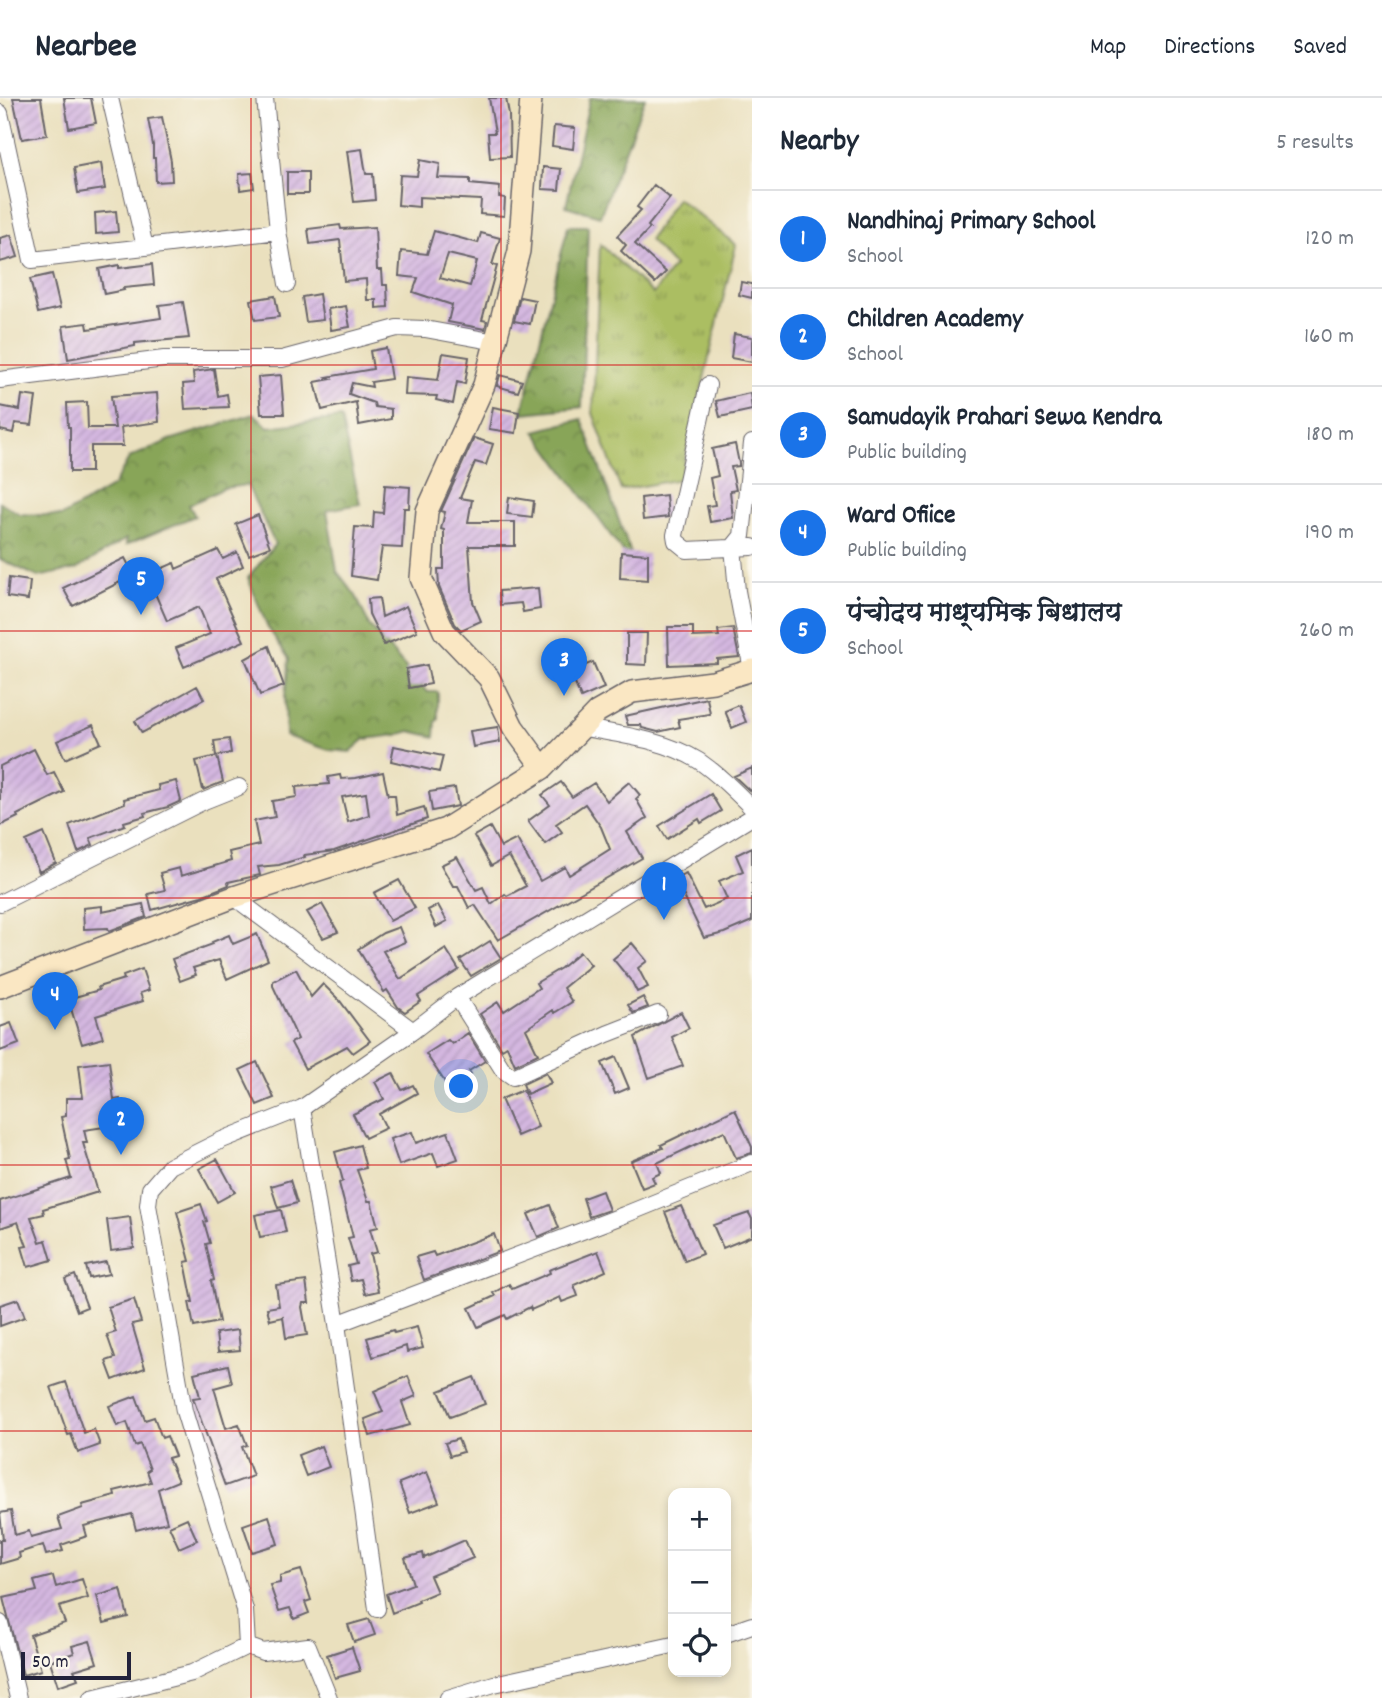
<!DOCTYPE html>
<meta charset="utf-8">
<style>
body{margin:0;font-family:Dekko,"Playpen Sans Deva",sans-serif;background:#f2f2f3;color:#1f2937}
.controls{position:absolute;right:21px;bottom:21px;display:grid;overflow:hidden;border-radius:14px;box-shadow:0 4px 10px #0003}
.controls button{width:63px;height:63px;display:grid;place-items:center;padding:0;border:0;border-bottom:2px solid #e0e1e3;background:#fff;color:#1f2937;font:35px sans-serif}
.scale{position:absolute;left:21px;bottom:18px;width:110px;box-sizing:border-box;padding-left:7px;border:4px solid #22223b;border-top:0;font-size:19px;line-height:24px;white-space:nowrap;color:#22223b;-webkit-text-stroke:5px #fbf7ec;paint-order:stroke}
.you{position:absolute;left:462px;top:989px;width:24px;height:24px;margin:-18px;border:5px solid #fff;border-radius:50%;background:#1a73e8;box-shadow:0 0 0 10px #1a73e833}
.badge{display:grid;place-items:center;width:46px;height:46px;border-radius:50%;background:#1a73e8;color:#fff;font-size:23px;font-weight:700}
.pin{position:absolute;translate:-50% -58px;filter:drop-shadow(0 2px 4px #0008)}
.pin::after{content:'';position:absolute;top:37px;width:24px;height:21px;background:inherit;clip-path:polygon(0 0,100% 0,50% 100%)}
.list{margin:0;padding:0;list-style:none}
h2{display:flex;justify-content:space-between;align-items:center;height:91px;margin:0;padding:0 28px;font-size:30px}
h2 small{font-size:23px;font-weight:400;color:#747a83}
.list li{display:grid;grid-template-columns:46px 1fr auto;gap:21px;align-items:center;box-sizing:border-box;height:98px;padding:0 28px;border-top:2px solid #e0e1e3}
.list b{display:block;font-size:26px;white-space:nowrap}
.list p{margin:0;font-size:23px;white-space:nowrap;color:#747a83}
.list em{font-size:23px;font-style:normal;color:#747a83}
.icon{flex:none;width:38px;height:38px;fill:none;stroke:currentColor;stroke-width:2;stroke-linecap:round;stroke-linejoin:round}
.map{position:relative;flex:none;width:752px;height:1600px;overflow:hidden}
header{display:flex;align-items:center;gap:42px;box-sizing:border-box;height:98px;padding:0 35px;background:#fff;border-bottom:2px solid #e0e1e3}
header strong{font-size:33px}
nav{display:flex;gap:38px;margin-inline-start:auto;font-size:24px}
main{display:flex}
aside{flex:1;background:#fff}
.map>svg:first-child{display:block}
.forest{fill:url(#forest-crowns);stroke:#55644a;stroke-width:2}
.park{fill:url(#park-tufts);stroke:#66704e;stroke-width:2}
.building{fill:url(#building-hatch);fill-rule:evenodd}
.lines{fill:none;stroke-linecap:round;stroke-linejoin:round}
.street-casing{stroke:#686469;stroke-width:18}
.secondary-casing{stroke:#686469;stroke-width:24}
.street{stroke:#fff;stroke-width:16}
.secondary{stroke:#fae7c3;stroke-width:21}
.grid{fill:none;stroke:#d62828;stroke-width:2;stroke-opacity:0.55}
</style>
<header>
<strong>Nearbee</strong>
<nav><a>Map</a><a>Directions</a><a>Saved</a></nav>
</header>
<main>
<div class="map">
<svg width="752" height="1600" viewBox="0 0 752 1600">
<defs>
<pattern id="forest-crowns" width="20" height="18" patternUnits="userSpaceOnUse" patternTransform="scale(1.75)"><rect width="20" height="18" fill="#88a558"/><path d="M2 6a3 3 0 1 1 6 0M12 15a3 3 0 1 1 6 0" fill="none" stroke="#6f864a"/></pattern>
<pattern id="park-tufts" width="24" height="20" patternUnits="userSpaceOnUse" patternTransform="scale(1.75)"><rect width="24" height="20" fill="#abbe62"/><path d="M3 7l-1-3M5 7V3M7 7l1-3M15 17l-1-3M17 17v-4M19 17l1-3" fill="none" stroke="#8b9a52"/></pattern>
<pattern id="building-hatch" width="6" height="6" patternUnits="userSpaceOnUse" patternTransform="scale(1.75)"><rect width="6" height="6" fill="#d4b7e0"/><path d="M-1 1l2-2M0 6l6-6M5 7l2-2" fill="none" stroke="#b69dc1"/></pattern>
</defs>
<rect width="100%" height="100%" fill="#fbf7ec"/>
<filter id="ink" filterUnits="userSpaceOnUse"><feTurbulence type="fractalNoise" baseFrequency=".0143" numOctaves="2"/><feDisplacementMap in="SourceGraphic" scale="14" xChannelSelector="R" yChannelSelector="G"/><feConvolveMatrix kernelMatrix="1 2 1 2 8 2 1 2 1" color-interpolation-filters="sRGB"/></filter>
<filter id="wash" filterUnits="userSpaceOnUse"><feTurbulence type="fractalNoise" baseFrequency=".00686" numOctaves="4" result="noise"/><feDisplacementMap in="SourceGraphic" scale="28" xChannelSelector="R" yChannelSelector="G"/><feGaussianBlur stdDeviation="1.57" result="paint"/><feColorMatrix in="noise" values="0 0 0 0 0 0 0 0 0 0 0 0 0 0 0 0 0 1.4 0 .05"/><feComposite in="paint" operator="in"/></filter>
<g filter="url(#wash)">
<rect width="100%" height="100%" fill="#eae0be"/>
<path class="forest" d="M590,0H645L600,118L566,108Z
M568,128H588L582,309L522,315Z
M255,316L268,329L341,320L360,406L327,412L337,473L356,498L369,527L427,594H438V622L436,623L435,639L410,633L397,637L365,641L350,654L329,652L286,638L285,598L289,561L267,528L248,480L275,446L247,387L224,390L189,407L195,418L126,447V441L77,471L38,479L0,461V404L20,416L62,418L113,388L129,360L170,342Z
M582,321L638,475L535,333Z"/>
<path class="park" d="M677,100L736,147L680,381L621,392L593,315L600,146L653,196L674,168L649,142Z"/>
<g id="blocks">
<path class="building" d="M13,0H41L47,37L22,41Z
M64,0H91L96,25L69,30Z
M489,0H506L509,17L510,59L490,60L488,35H495Z
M162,19L171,63L172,83L156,84L155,60H153V47L148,21Z
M554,28L575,30L573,51L552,48Z
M362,51L366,76H373L375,102L354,104L347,53Z
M420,62L440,66L438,80L470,81V86L500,89L499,99L505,100L504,118L480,116L481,102L419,99V109L398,107L400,77L417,78Z
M101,65L105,91L78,95L74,70Z
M543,69L561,71L559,92L542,91Z
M287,74H308V96H287Z
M252,75L254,90L240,92L239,76Z
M654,87L670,100L648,128L650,130L635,146L666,174L655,185L621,153L626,147L617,138L641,112L637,109Z
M116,113L118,134L96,136L95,115Z
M340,127L341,131L375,129L377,172H382L383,187H387L388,209L376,210V202H367L366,181L344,183L340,142L310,146L308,131Z
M434,133L478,145L481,135L500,140L492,167L497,168L482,222L487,223L485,231L448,224L452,207L413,194L418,180L399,178L401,153L427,156ZM448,156L477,163L470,188L440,180Z
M11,137L18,159L0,164V140Z
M152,166L154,187L123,190L124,192L104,196L99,171L119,167V170Z
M52,176L60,210L38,215L30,181Z
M741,184L752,186V200L739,197Z
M319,196L323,222L306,224L302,199Z
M275,198L279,219L255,222L251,202Z
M520,199L535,202L530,226L514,223Z
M183,204L189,240L135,245V248L68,261L63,228L87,225L88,231L161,220L159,207Z
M346,208L350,229L331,232L328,211Z
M734,236L752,239V264L731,260Z
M386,250L391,281L371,284L372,289L352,285L349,296L374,305L375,309L391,311V321L359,327L356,304L322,312L315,284L331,281L327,279L373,271L370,253Z
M443,255L469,259L465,286L457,284L453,306L436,302L437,298L405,297L406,279L438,282Z
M214,271L218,298L227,296L229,309L185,311L183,286L194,285L193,274Z
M281,277L284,316H261L258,279Z
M500,277L522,283L518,294L497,288Z
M157,295L159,324L121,329L123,348H91V374H70V329H68L67,305L87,304L88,330H115L111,298Z
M750,295L752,312L720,319L716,303Z
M22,297L36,299L32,327L15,325L13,335L0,332V308L20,312Z
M493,309L519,314L516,335L489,331Z
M474,340L493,346L486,367L475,364L460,400L472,402L468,424H515V448H469L473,504L481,523L461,532L455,526L439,489L438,471H444V432L441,431L445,414L441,413Z
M735,346L739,365V368L731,369L736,392L730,393L733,420L710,424L707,408L715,407L710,380L718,378L712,351Z
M385,387L410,389L409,410H404L402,450L382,449L377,482L351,478L355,429L373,430L374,414L383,415Z
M666,397L668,419L643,422L641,400Z
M509,399L534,403L532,419L507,416Z
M258,417L270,449L249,457L236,426Z
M218,452L223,461L237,454L243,468L216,481L244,543L184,569L176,550L210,536L199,509L167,523L147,477L174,465L176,471Z
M621,454L648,456V482L620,480Z
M125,460L134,477L73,508L63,490Z
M9,480L30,483L28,502L7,499Z
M538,490L540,511L523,514L521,505L500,507L499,493Z
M379,500L382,519L406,508L417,533L384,547L369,516L368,501Z
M668,529H693V539L719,538L718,532L733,530L739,559L717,561V565L669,567Z
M627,535H647L646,567L627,566Z
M269,548L284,588L260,597L245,561Z
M593,564L604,590L581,600L570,574Z
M427,567L431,586L409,590L406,571Z
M197,588L204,601L142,635L135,623Z
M707,600L710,616L678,621L680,629L658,634L642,630L641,627H628L625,618Z
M739,607L746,624L732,630L725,613Z
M93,627L101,645L65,661L57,643Z
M498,629L500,644L473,649L470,633Z
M229,641L231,655L216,658L214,643Z
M394,648L443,658L439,674L391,663Z
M34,651L47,677L54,674L64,694L17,717L18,719L0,728V668Z
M217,658L223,684L203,692L196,663Z
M752,670V695L734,678Z
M383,674L388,697H395L397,717L424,709L427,721L334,753L304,757L305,759L279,767L258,769L260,777L228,784L229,787L201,798L152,812L148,796L165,792L160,775L179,770L181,778L231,763L229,754L259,747L254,723L275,719L272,703L297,699L296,689L329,686L328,679L340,677L341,681L356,680ZM366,695L369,717L348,724L342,699Z
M176,683L181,703L168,709L144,715L145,718L124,724L125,727L90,740L93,747L78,754L69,727L125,705L124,701L159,692L158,687Z
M561,684L572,699L594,685L607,703L629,684L640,697L636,701L647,720L627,734L642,760L498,842L475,807L469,810L458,788H453L441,767L457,759L476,792L483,789L491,806L505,796L507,798L526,788L509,758L491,768L474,738L490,729L501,749L517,741L540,783L565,769L569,777L610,751L601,729L585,706L556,726L562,734L545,746L528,723L550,707L542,697Z
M455,690L458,708L432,713L429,694Z
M711,696L721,713L701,725L699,721L667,741L659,728Z
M44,735L56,765L39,774L26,743Z
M752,749V823L724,835L704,840L675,780L686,775L704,811L727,801L719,783L743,773L736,757Z
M399,782L415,810L390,823L374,795Z
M143,806L146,819L109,833L108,830L84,831L83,810L102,808V814Z
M322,806L338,834L323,840L307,814Z
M438,807L447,823L436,829L428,812Z
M399,829L405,844L383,853L400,881L446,851L459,872L418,898L421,903L405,914L398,909L387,892L384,894L358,851L383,835Z
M257,836L268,862L227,881L219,862L193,870L196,877L180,883L172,861L213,846L212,844L229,837L233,846Z
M490,843L501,860L471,878L460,862Z
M632,845L647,863L638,870L648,889L637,894L632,884L613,861Z
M580,854L591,867L563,890L572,904L554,915L553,912L526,931L538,956L515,967L507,948L502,951L480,916L498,904L504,913L539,890L536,885L561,870Z
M142,871L149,892L140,895L143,903L96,918L103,940L82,946L68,901L99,892L98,889L124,881L123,878Z
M296,871L311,899L323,886L340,903L370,943L353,955L347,948L305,971L291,945L298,941L273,888V883Z
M643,899L648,909L633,915L628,907Z
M681,914L689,930L672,939L683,968L649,980L635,939Z
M11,925L19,946L0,953V929Z
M468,935L485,963L469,973L471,976L449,990L426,956L448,942L452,946Z
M616,959L629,990L615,996L602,965Z
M109,963L114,1002L120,1001L124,1026L84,1032L87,1045H83L98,1094L43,1111L44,1116L31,1119L40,1144L46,1142L52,1162L28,1169L22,1149L27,1148L18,1124L0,1130V1103L71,1080L66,1062L70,1061L61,1019L66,1018V1000H83L79,967Z
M257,964L274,1000L257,1007L240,972Z
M393,975L402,992L413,987L417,995L379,1016L386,1030L365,1040L353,1016L384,1001L375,984Z
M546,975L551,985L527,996L523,986Z
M523,992L538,1029L517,1038L501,1001Z
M735,1011L752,1049V1055L736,1060L724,1033L657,1065L661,1075L652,1079L655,1085L642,1090L631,1063L663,1050L661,1047Z
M412,1034L416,1045L448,1034L458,1061L438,1068L433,1055L399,1067L390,1041Z
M360,1047L366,1070L357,1072L368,1103H371L378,1129L370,1131L377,1154L370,1156L378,1193L365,1196L361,1181L351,1183L348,1168L356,1166L348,1140L353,1139L339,1085L343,1083L335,1054Z
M217,1061L235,1094L217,1104L199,1071Z
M290,1082L297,1105L278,1110L271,1088Z
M602,1093L609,1112L589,1119L583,1100Z
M201,1106L207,1123L204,1124L210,1145L206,1146L214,1182L211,1183L219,1224L194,1229L189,1204H193L185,1164L190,1163L177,1114Z
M550,1107L559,1130L538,1139L528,1116Z
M681,1108L702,1156L685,1163L665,1114Z
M281,1112L286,1134L260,1139L255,1117Z
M749,1115L752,1121V1138L723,1150L713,1127Z
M130,1119L134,1150L111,1153L107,1122Z
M494,1136L500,1153L424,1182L416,1159L433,1154L435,1158Z
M598,1153L606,1173L574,1187L578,1198L562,1204L560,1199L531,1212L530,1209L507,1221L505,1217L478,1229L469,1210L495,1198L493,1195L509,1186L512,1191L550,1175L549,1172Z
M106,1164L109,1176L89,1180L86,1168Z
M75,1177L87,1209L77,1213L65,1181Z
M306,1183L309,1205H303L302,1209L307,1237L286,1240L283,1219L270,1222L267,1210L279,1208L276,1187Z
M18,1201L25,1219L0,1228V1207Z
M134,1201L141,1224L132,1226L145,1270L113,1282L106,1263L115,1260L107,1237L116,1234L108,1209Z
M417,1229L423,1250L407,1254L406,1248L373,1259L367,1240L393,1232L394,1235Z
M238,1232L240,1252L218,1254L216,1235Z
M228,1267L232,1285L214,1290L226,1330L239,1326L247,1347L242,1349L253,1378L225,1388L193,1300L200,1299L194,1275Z
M408,1278L416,1298L402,1304L410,1327L370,1338L365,1321L383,1314L374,1293Z
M474,1279L485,1306L450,1319L439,1293Z
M66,1284L84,1335L94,1331L100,1347L78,1355L71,1336L68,1337L51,1289Z
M136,1298L145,1322L154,1319L162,1340L167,1338L175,1358L168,1360L178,1383L158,1391L167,1424L136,1432L132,1416L84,1428L87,1438L61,1447L63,1453L46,1457L43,1447L19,1455L20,1460L0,1466V1442H3L0,1415L11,1413L15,1437L29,1433L31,1439L62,1431L58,1419L83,1410L82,1407L115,1398L114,1393L151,1384L147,1373L150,1371L140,1346L135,1348L127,1324L117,1328L109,1308Z
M458,1341L463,1354L450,1358L445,1345Z
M321,1348L329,1369L306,1378L298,1357Z
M427,1374L439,1404L410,1415L399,1385Z
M269,1418L278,1446L252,1454L243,1427Z
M187,1420L197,1442L179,1450L169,1428Z
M465,1442L473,1460L430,1478L437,1494L418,1502L419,1504L392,1515L386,1496L413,1486L405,1460L423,1455L424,1460Z
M301,1472L311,1502L305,1504L309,1515L294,1521L290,1510L279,1513L270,1487L280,1485V1478Z
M53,1478L56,1489L82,1481L88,1500L59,1509L65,1525L30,1537L41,1572L23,1577L3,1500L37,1493L34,1483Z
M121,1491L128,1519L104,1525L97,1498Z
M369,1521L375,1537L354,1544L348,1527Z
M90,1543L97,1565L74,1572L78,1581L58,1588L50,1563L74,1555L72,1548Z
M352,1549L360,1573L335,1580L327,1557Z"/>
</g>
</g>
<g filter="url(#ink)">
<use href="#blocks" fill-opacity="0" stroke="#686469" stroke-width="2"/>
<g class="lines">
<defs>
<path id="street" d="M110,0L145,149L278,133
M265,0L278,133L287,186
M0,15L32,162L145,149
M0,282L164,261H282L397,230L425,231L496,244
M708,287L675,437L676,443L687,452L752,449
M752,572L737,493L733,449L742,438L752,345
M584,630C621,637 666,642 699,663C719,677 735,693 752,710
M234,799L413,933
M0,805L204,703L239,689
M457,899L503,972L513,979L607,936L658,916
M302,1010L337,1226L624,1117L752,1065
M337,1226L377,1511
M0,1525L18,1600
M726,1536L752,1527
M247,1548L263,1554L308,1548L329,1600
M92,1600L192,1575L247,1548L245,1512L184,1313L148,1107L150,1091L170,1068L222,1042L302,1010L413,933L457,899L752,719
M448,1600L494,1586L673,1547"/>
<path id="secondary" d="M531,0L519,153L484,287L427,413L421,480L444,533L489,580L513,629L543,670
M0,889L234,799L446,731L543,670L597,614L632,594L713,584L752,572"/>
</defs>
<use href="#street" class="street-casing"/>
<use href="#secondary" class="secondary-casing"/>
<use href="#street" class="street"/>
<use href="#secondary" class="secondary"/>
</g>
</g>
<path class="grid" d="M251,0V1600M501,0V1600M0,267H752M0,533H752M0,800H752M0,1067H752M0,1333H752"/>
</svg>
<div class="controls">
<button>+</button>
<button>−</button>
<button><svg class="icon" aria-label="locate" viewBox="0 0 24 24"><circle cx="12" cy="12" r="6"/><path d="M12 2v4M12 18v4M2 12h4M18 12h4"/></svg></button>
</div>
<div class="scale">50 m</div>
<div class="you"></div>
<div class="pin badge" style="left:664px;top:822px">1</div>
<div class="pin badge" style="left:121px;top:1057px">2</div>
<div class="pin badge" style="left:564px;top:598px">3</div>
<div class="pin badge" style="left:55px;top:932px">4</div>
<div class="pin badge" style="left:141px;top:517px">5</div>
</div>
<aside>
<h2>Nearby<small>5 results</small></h2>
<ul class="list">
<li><span class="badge">1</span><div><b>Nandhinaj Primary School</b><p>School</p></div><em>120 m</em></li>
<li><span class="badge">2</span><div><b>Children Academy</b><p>School</p></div><em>160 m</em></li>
<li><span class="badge">3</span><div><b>Samudayik Prahari Sewa Kendra</b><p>Public building</p></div><em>180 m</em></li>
<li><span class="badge">4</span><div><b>Ward Ofiice</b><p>Public building</p></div><em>190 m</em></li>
<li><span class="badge">5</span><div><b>पंचोदय माध्यमिक बिधालय</b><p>School</p></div><em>260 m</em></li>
</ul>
</aside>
</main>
